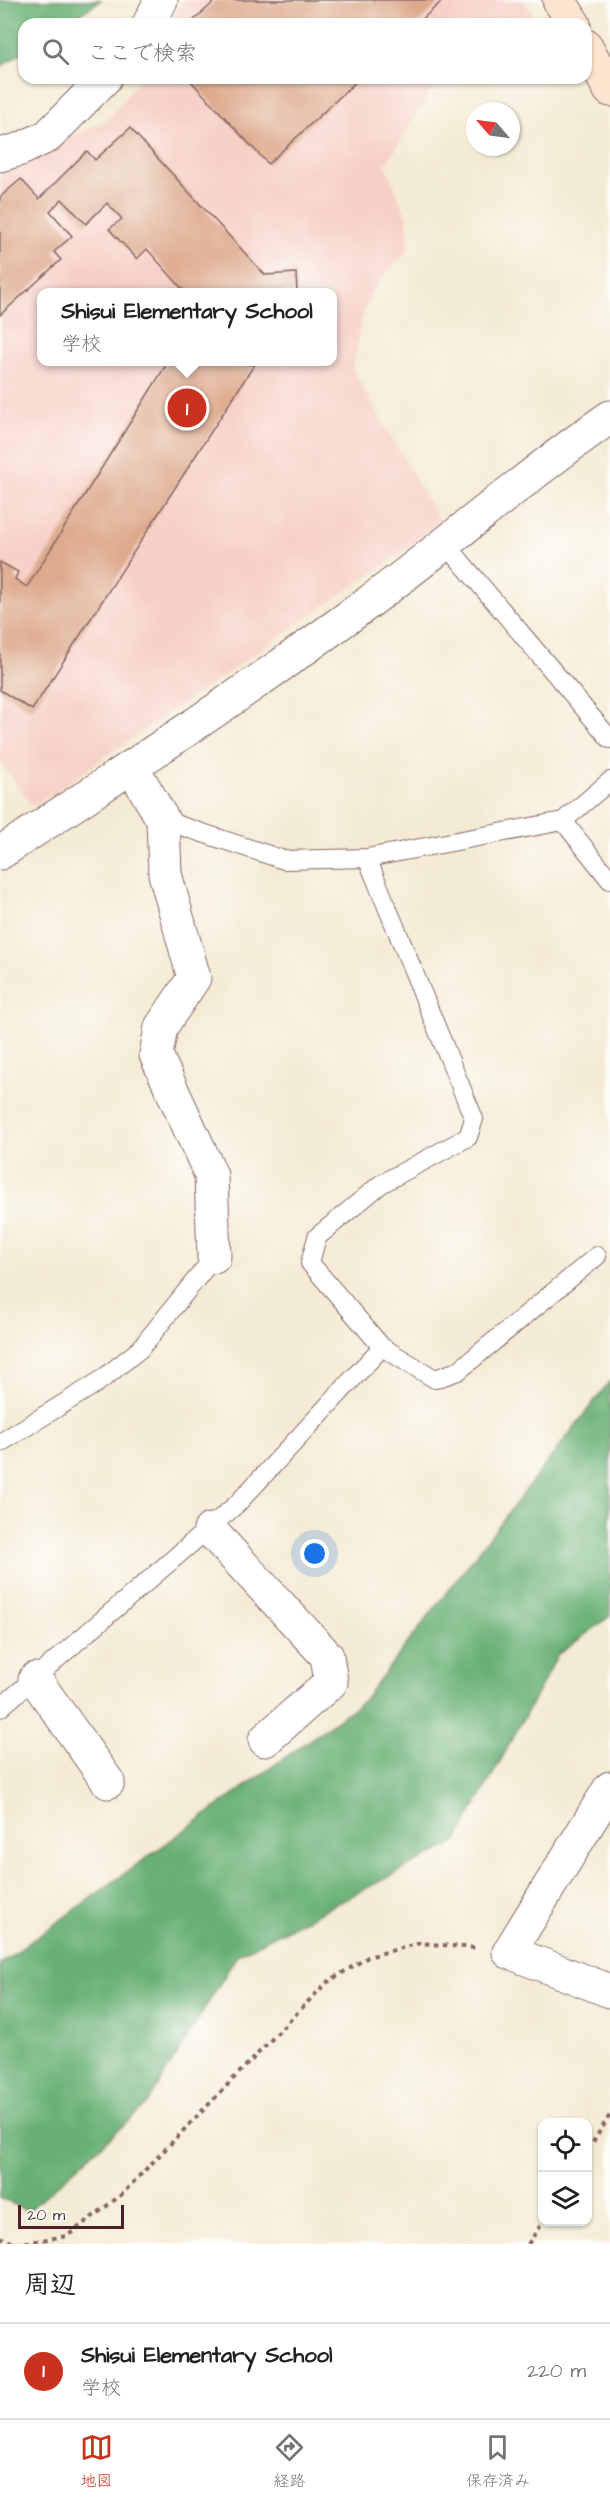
<!DOCTYPE html>
<html lang="ja">
<meta charset="utf-8">
<style>
body{margin:0;font-family:"Architects Daughter","Klee One",sans-serif;background:#f2f2f2;color:#202124}
.controls{position:absolute;right:18px;bottom:18px;display:grid;overflow:hidden;border-radius:12px;box-shadow:0 2px 4px #0004}
.controls button{width:54px;height:54px;display:grid;place-items:center;padding:0;border:0;border-bottom:2px solid #e0e0e0;background:#fff;color:#202124;font:30px sans-serif}
.compass{position:absolute;left:466px;top:102px;width:54px;height:54px;border-radius:50%;background:#fff;box-shadow:0 2px 4px #0004;rotate:298deg}
.scale{position:absolute;left:18px;bottom:15px;width:106px;box-sizing:border-box;padding-left:6px;border:3px solid #4a1f2b;border-top:0;font-size:16px;line-height:21px;white-space:nowrap;color:#4a1f2b;-webkit-text-stroke:4px #fdfcf7;paint-order:stroke}
.you{position:absolute;left:315px;top:1554px;width:21px;height:21px;margin:-15px;border:4px solid #fff;border-radius:50%;background:#1a73e8;box-shadow:0 0 0 9px #1a73e833}
.badge{display:grid;place-items:center;width:39px;height:39px;border-radius:50%;background:#c8321e;color:#fff;font-size:20px;font-weight:700}
.pin{position:absolute;translate:-50% -50%;border:3px solid #fff;box-shadow:0 2px 6px #0006}
.popup{position:absolute;left:37px;top:288px;width:300px;height:78px;box-sizing:border-box;display:grid;place-content:center;border-radius:12px;background:#fff;filter:drop-shadow(0 2px 4px #0005);font-size:20px;white-space:nowrap;color:#757577}
.popup b{font-size:22px;color:#202124}
.popup::after{content:'';position:absolute;left:50%;top:100%;margin-left:-12px;border:12px solid transparent;border-top-color:#fff}
.list{margin:0;padding:0;list-style:none}
h2{display:flex;justify-content:space-between;align-items:center;height:78px;margin:0;padding:0 24px;font-size:26px}
h2 small{font-size:20px;font-weight:400;color:#757577}
.list li{display:grid;grid-template-columns:39px 1fr auto;gap:18px;align-items:center;box-sizing:border-box;height:96px;padding:0 24px;border-top:2px solid #e0e0e0}
.list b{display:block;font-size:22px;white-space:nowrap}
.list p{margin:0;font-size:20px;white-space:nowrap;color:#757577}
.list em{font-size:20px;font-style:normal;color:#757577}
.icon{flex:none;width:33px;height:33px;fill:none;stroke:currentColor;stroke-width:2;stroke-linecap:round;stroke-linejoin:round}
.map{position:relative;flex:none;width:610px;height:2244px;overflow:hidden}
.search{position:absolute;background:#fff;box-shadow:0 2px 4px #0004;left:18px;right:18px;top:18px;height:66px;display:flex;align-items:center;gap:15px;box-sizing:border-box;padding:0 21px;border-radius:18px;color:#757577;font-size:22px}
.sheet{height:174px;background:#fff}
nav{display:flex;justify-content:space-around;align-items:center;box-sizing:border-box;height:84px;border-top:2px solid #e0e0e0;background:#fff;font-size:16px;color:#757577}
nav a{display:grid;justify-items:center;gap:3px}
nav .on{color:#c8321e}
.map>svg:first-child{display:block}
.built{fill:#f7d1c8;fill-rule:evenodd}
.forest{fill:#68b075;stroke:#596850;stroke-width:1.5}
.building{fill:#deaa8e}
.lines{fill:none;stroke-linecap:round;stroke-linejoin:round}
.lane-casing{stroke:#866666;stroke-width:20}
.street-casing{stroke:#866666;stroke-width:35}
.secondary-casing{stroke:#866666;stroke-width:35}
.path{stroke:#866666;stroke-width:4;stroke-dasharray:4.5 4.5;stroke-linecap:butt}
.lane{stroke:#fff;stroke-width:18}
.street{stroke:#fff;stroke-width:33}
.secondary{stroke:#fce5d0;stroke-width:33}
</style>
<div class="map">
<svg width="610" height="2244" viewBox="0 0 610 2244">
<rect width="100%" height="100%" fill="#fdfcf7"/>
<filter id="ink" filterUnits="userSpaceOnUse"><feTurbulence type="fractalNoise" baseFrequency=".0167" numOctaves="2"/><feDisplacementMap in="SourceGraphic" scale="12" xChannelSelector="R" yChannelSelector="G"/><feConvolveMatrix kernelMatrix="1 2 1 2 8 2 1 2 1" color-interpolation-filters="sRGB"/></filter>
<filter id="wash" filterUnits="userSpaceOnUse"><feTurbulence type="fractalNoise" baseFrequency=".008" numOctaves="4" result="noise"/><feDisplacementMap in="SourceGraphic" scale="24" xChannelSelector="R" yChannelSelector="G"/><feGaussianBlur stdDeviation="1.35" result="paint"/><feColorMatrix in="noise" values="0 0 0 0 0 0 0 0 0 0 0 0 0 0 0 0 0 1.4 0 .05"/><feComposite in="paint" operator="in"/></filter>
<g filter="url(#wash)">
<rect width="100%" height="100%" fill="#f4ebd4"/>
<path class="built" d="M183,0H524L533,15L521,24H170Z
M140,78H448L430,91L386,165L407,218L409,249L374,288L361,320L353,370L442,525L33,807L0,762V169L24,160L109,119ZM42,292H332V362H42Z"/>
<path class="forest" d="M0,0H101L65,24H24V51L0,67Z
M610,1381V1616L558,1655L456,1842L237,1955L147,2104L28,2211L0,2198V1964L363,1701Z"/>
<g id="blocks">
<path class="building" d="M216,0H443L417,24H190Z
M188,78H360L268,164Z
M130,128L265,275L296,273L297,292H185L147,249L137,259L109,229L122,219L107,203L86,224L62,199L50,211L72,236L54,252L61,260L0,315V197L21,179L39,199L87,151L95,160Z
M168,362H256L32,710L0,690V562L18,572L15,579L27,587Z"/>
</g>
</g>
<g filter="url(#ink)">
<use href="#blocks" fill-opacity="0" stroke="#866666" stroke-width="1.5"/>
<g class="lines">
<defs>
<path id="lane" d="M446,544L610,739
M163,820L284,860L367,858L563,821L610,880
M563,821L610,781
M367,858L474,1119L468,1137L381,1184L317,1237L310,1263L382,1347L435,1379L458,1371L597,1256
M0,1443L100,1381L140,1349L214,1257
M0,1708L237,1504L382,1347"/>
<path id="street" d="M149,24L161,0
M0,155L21,149L48,136L105,78
M132,767L163,820L165,874L194,978L161,1027L156,1055L211,1175L214,1257
M0,853C123,773 246,692 365,605C448,544 525,476 610,417
M210,1530L327,1656L331,1682L265,1740
M35,1679L108,1782
M610,1788L509,1952L610,1991"/>
<path id="secondary" d="M559,0L574,24
M586,46L610,90"/>
</defs>
<use href="#lane" class="lane-casing"/>
<use href="#street" class="street-casing"/>
<use href="#secondary" class="secondary-casing"/>
<path class="path" d="M588,2150L610,2115
M0,2237L16,2244L67,2236L120,2196L326,1983L368,1957L420,1943L475,1948
M528,2244L543,2222"/>
<use href="#lane" class="lane"/>
<use href="#street" class="street"/>
<use href="#secondary" class="secondary"/>
</g>
</g>
</svg>
<div class="controls">
<button><svg class="icon" aria-label="locate" viewBox="0 0 24 24"><circle cx="12" cy="12" r="6"/><path d="M12 2v4M12 18v4M2 12h4M18 12h4"/></svg></button>
<button><svg class="icon" aria-label="layers" viewBox="0 0 24 24"><path d="M12 4l9 5-9 5-9-5zM3 14l9 5 9-5"/></svg></button>
</div>
<svg class="compass" viewBox="-18 -18 36 36"><path d="M0-13l5 13h-10z" fill="#e53935"/><path d="M0 13l5-13h-10z" fill="#757577"/></svg>
<div class="scale">20 m</div>
<div class="you"></div>
<div class="pin badge" style="left:187px;top:408px">1</div>
<div class="popup"><b>Shisui Elementary School</b>学校</div>
<div class="search"><svg class="icon" aria-label="search" viewBox="0 0 24 24"><circle cx="10" cy="10" r="6"/><path d="M15 15l6 6"/></svg>ここで検索</div>
</div>
<section class="sheet">
<h2>周辺<small></small></h2>
<ul class="list">
<li><span class="badge">1</span><div><b>Shisui Elementary School</b><p>学校</p></div><em>220 m</em></li>
</ul>
</section>
<nav>
<a class="on"><svg class="icon" aria-label="map" viewBox="0 0 24 24"><path d="M3 6l6-2 6 2 6-2v14l-6 2-6-2-6 2zM9 4v14M15 6v14"/></svg>地図</a>
<a><svg class="icon" aria-label="directions" viewBox="0 0 24 24"><path d="M12 3l9 9-9 9-9-9zM9 14v-3h6M13 9l2 2-2 2"/></svg>経路</a>
<a><svg class="icon" aria-label="saved" viewBox="0 0 24 24"><path d="M7 4h10v16l-5-4-5 4z"/></svg>保存済み</a>
</nav>
